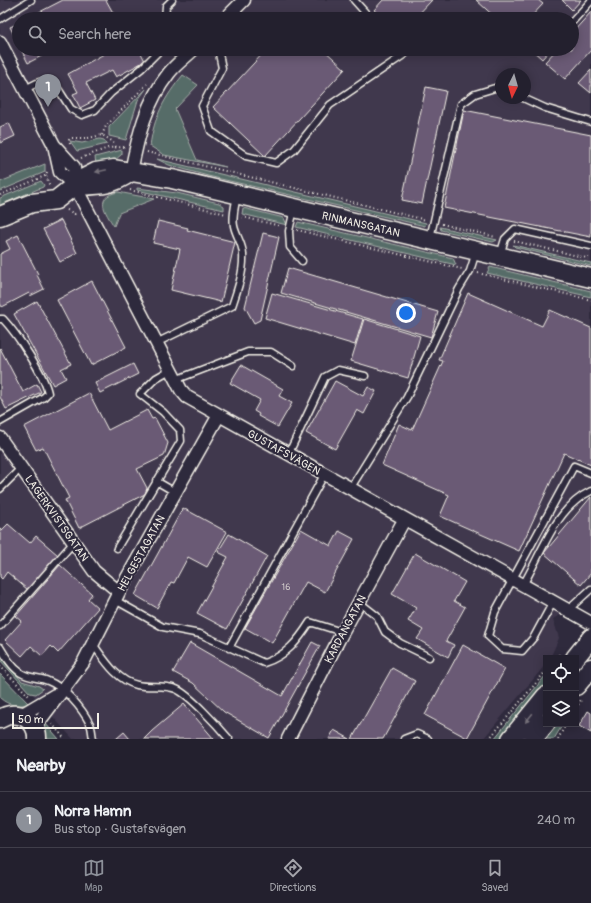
<!DOCTYPE html>
<meta charset="utf-8">
<style>
body{margin:0;font-family:Pangolin,sans-serif;background:#2b2836;color:#f1f3f6}
.controls{position:absolute;right:12px;bottom:12px;display:grid;overflow:hidden;border-radius:0px;box-shadow:0 2px 10px #0003}
.controls button{width:36px;height:36px;display:grid;place-items:center;padding:0;border:0;border-bottom:1px solid #403e4a;background:#23202e;color:#f1f3f6;font:20px sans-serif}
.compass{position:absolute;left:495px;top:68px;width:36px;height:36px;border-radius:50%;background:#23202e;box-shadow:0 2px 10px #0003;rotate:185deg}
.scale{position:absolute;left:12px;bottom:10px;width:87px;box-sizing:border-box;padding-left:4px;border:2px solid #f4f1e8;border-top:0;font-size:11px;line-height:14px;white-space:nowrap;color:#f4f1e8;-webkit-text-stroke:3px #2f2a3d;paint-order:stroke}
.you{position:absolute;left:406px;top:313px;width:14px;height:14px;margin:-10px;border:3px solid #fff;border-radius:50%;background:#1a73e8;box-shadow:0 0 0 6px #1a73e833}
.badge{display:grid;place-items:center;width:26px;height:26px;border-radius:50%;background:#8c9099;color:#fff;font-size:13px;font-weight:700}
.pin{position:absolute;translate:-50% -33px;filter:drop-shadow(0 1px 2px #0008)}
.pin::after{content:'';position:absolute;top:21px;width:14px;height:12px;background:inherit;clip-path:polygon(0 0,100% 0,50% 100%)}
.list{margin:0;padding:0;list-style:none}
h2{display:flex;justify-content:space-between;align-items:center;height:52px;margin:0;padding:0 16px;font-size:17px}
h2 small{font-size:13px;font-weight:400;color:#a3a3aa}
.list li{display:grid;grid-template-columns:26px 1fr auto;gap:12px;align-items:center;box-sizing:border-box;height:56px;padding:0 16px;border-top:1px solid #403e4a}
.list b{display:block;font-size:15px;white-space:nowrap}
.list p{margin:0;font-size:13px;white-space:nowrap;color:#a3a3aa}
.list em{font-size:13px;font-style:normal;color:#a3a3aa}
.icon{flex:none;width:22px;height:22px;fill:none;stroke:currentColor;stroke-width:2;stroke-linecap:round;stroke-linejoin:round}
.map{position:relative;flex:none;width:591px;height:739px;overflow:hidden}
.search{position:absolute;background:#23202e;box-shadow:0 2px 10px #0003;left:12px;right:12px;top:12px;height:44px;display:flex;align-items:center;gap:10px;box-sizing:border-box;padding:0 14px;border-radius:22px;color:#a3a3aa;font-size:15px}
.sheet{height:108px;background:#23202e}
nav{display:flex;justify-content:space-around;align-items:center;box-sizing:border-box;height:56px;border-top:1px solid #403e4a;background:#23202e;font-size:11px;color:#a3a3aa}
nav a{display:grid;justify-items:center;gap:2px}
nav .on{color:#8c9099}
.map>svg:first-child{display:block}
.built{fill:#41384e;fill-rule:evenodd}
.green{fill:#566c67;stroke:#a5aea8}
.building{fill:#6b5a74;stroke:#f4f1e8}
.lines{fill:none;stroke-linecap:round;stroke-linejoin:round}
.lane-casing{stroke:#f4f1e8;stroke-width:9}
.street-casing{stroke:#f4f1e8;stroke-width:15}
.secondary-casing{stroke:#f4f1e8;stroke-width:21}
.path{stroke:#f4f1e8;stroke-width:2;stroke-dasharray:1 3;stroke-linecap:butt}
.lane{stroke:#2f2a3d;stroke-width:6}
.street{stroke:#2f2a3d;stroke-width:12}
.secondary{stroke:#2f2a3d;stroke-width:18}
.oneway{fill:#747079}
.labels{text-anchor:middle;stroke-width:4;stroke-linejoin:round;paint-order:stroke}
.number-label{font-size:9px;fill:#d2cbcb}
.street-label{font-size:11px;fill:#f4f1e8;stroke:#2f2a3d}
</style>
<div class="map">
<svg width="591" height="739" viewBox="0 0 591 739">
<rect width="100%" height="100%" fill="#2f2a3d"/>
<filter id="ink" filterUnits="userSpaceOnUse"><feTurbulence type="fractalNoise" baseFrequency=".025" numOctaves="2"/><feDisplacementMap in="SourceGraphic" scale="8" xChannelSelector="R" yChannelSelector="G"/><feConvolveMatrix kernelMatrix="1 2 1 2 8 2 1 2 1" color-interpolation-filters="sRGB"/></filter>
<g filter="url(#ink)">
<path class="built" d="M0,0H591V598L585,599L553,619L559,638L550,658H546V664L483,739H73L0,658ZM19,19H572V49H19ZM501,74H525V98H501Z"/>
<path class="green" d="M183,75L198,85L175,109L197,160L226,167L164,155L150,146C154,117 164,98 183,75Z
M146,89L138,100L126,140L109,136V127Z
M100,139L104,140L107,144L77,151L70,141L82,143Z
M122,150V154L114,161L96,164L95,157Z
M157,159L426,223L425,226L208,176L169,165Z
M45,164V172L0,191V182Z
M41,181L44,185L43,187L0,205V198Z
M137,188L177,193L219,203L224,206V210L137,190Z
M118,192L154,199L119,213L114,226C105,212 94,197 118,192Z
M243,208L284,218L287,225L242,214Z
M298,222L453,258L456,265L296,227Z
M440,227L497,240L493,242L441,230Z
M513,245L591,263V266L515,247Z
M490,267L591,291V297L487,273Z
M0,657L22,681L39,686L43,689L36,694L30,693L0,660Z
M0,674L29,704C17,706 9,706 0,698Z
M546,675V687L503,739H494Z
M45,723L59,739H45Z
M552,724H563L554,739H540Z"/>
<path class="building" d="M63,0H106L116,18L26,19Z
M383,0H432L414,19H384L374,10Z
M476,0H538L543,4L529,19H497Z
M562,0H581L572,10Z
M591,12V50L565,79L545,62L557,49H572V33Z
M19,23V45L10,27Z
M21,49H55L28,63Z
M102,49H139L145,61L116,77L112,70L86,83L95,100L80,108L73,94L78,92L68,74L104,54Z
M267,49H323L345,69L265,156L213,107Z
M531,49H547L549,51L542,59Z
M591,70V93L579,83Z
M426,87L446,91L422,204L402,200Z
M464,110L591,135V237L444,208Z
M9,123L15,136L0,143V127Z
M61,220L77,253L60,262L43,229Z
M158,221L188,228L187,230L235,242L221,302L171,290L180,249L153,243Z
M263,233L279,237L260,320L254,323L245,307Z
M18,235L38,274L37,275L44,289L30,296L29,293L2,307L0,303V254L10,249L6,241Z
M288,268L438,312L431,337L281,293Z
M92,281L126,347L91,365L57,300Z
M272,293L363,319L355,345L265,318Z
M468,293L542,326L550,310L591,328V465L564,453L519,551L440,516L449,495L382,465L399,424L412,430L443,361L439,360Z
M37,301L71,364L61,369L66,378L53,385L14,314Z
M364,319L420,336L408,378L351,361Z
M0,348L23,392L37,384L41,392L6,409L0,397Z
M133,364L138,374L100,393L95,383Z
M241,365L283,389L279,396L292,403L278,427L258,416L259,414L254,411L260,400L230,383Z
M335,381L363,396L368,387L376,391L364,414L357,410L335,449L306,433Z
M89,393L108,430L147,410L152,419L155,418L168,443L164,456L137,469L147,488L145,494L79,528L65,500L69,498L43,447L36,450L24,427Z
M591,497V573L581,585L544,553Z
M183,508L227,532L207,567L188,557L174,583L171,582L157,608L135,595Z
M8,524L30,543L36,536L58,555L28,590L7,572L2,579L0,577V528L2,530Z
M301,529L331,546L339,531L354,539L325,592L306,582L272,643L245,628Z
M229,534L267,556L227,629L197,613L228,557L218,552Z
M415,553L465,582L454,601L465,607L446,641L454,645L448,657L417,639L423,630L408,621L416,608L392,594Z
M60,565L92,594L88,599L98,608L58,653L51,646L42,656L31,646L22,656L5,640L22,621L16,616Z
M312,642L320,646L269,738L224,712L193,683L173,672L190,643L282,696Z
M463,645L505,669L467,738L425,715Z
M392,668L415,681L383,739H352Z
M184,704L214,739H144L152,731Z
M588,711L591,713V733L579,726Z
M334,730L350,739H329Z
M124,732L130,739H116Z"/>
<g class="lines">
<defs>
<path id="lane" d="M354,0L371,19
M0,19L31,0
M165,19L166,6L172,0
M572,22L591,1
M218,49L222,68L202,106L211,131L246,156L276,163L294,150L330,105L405,54L400,49
M25,89L39,82L55,84L71,109L82,115L95,110L111,93L141,69L161,49
M523,98L545,108L591,122
M294,209L289,231L290,247L302,261
M430,238L461,104L475,94L498,87L501,88
M500,255L505,239L515,229L591,246
M0,319H3C17,334 44,374 48,393L44,397L0,422
M156,343L232,306C237,291 244,272 243,255C243,244 236,236 234,226C232,216 235,206 237,196
M175,380L248,352H271L293,366
M288,455L325,377L338,370L365,376
M156,481L175,492
M0,489L21,468
M350,489L407,397L459,289L470,271L476,252
M117,548L181,441L180,430L163,412L140,394L156,378L170,370
M523,585C542,553 555,508 591,491
M115,600L163,627L200,634L264,663C286,656 298,641 310,622L342,632
M359,602L377,616L385,632L400,643L429,657
M553,602L534,637L522,651L502,649L488,636L495,612L574,466L591,473
M568,610L591,589
M0,626L74,542
M93,644C104,659 117,681 137,685C150,688 163,684 176,689C190,695 218,726 229,739
M0,647C6,657 12,667 21,673C31,679 39,677 48,681C64,687 82,708 90,724C92,728 92,734 93,739
M229,648L324,475
M404,739L417,734L428,739"/>
<path id="street" d="M225,19L244,0
M0,42L54,145L60,172L75,186L181,390L187,397L591,623
M54,145L74,167L75,186
M131,172C138,136 146,102 169,73C176,64 186,57 194,49
M0,438L94,571L119,592
M21,715L55,695
M35,727L83,663L119,592L219,415
M288,739L339,639L404,520"/>
<path id="secondary" d="M73,186C98,185 109,187 131,172
M0,216L32,203L56,200L84,178L96,172L114,169L172,179L591,278
M575,658L591,638
M576,686L591,668
M0,719C17,708 38,719 37,739
M511,739L546,696
M533,739L546,723"/>
</defs>
<use href="#lane" class="lane-casing"/>
<use href="#street" class="street-casing"/>
<use href="#secondary" class="secondary-casing"/>
<path class="path" d="M102,135L106,126L147,84
M70,144L69,140L71,138H88L102,135L112,141L116,147
M147,152L426,220
M81,158L108,148L125,147
M47,172L46,175L50,187
M130,190L226,214
M0,195L47,175
M67,210L75,214L77,213
M242,217L281,226
M442,224L496,237
M297,230L462,269
M514,241L591,259
M478,273L591,300
M556,658L561,653
M0,666L30,697
M576,708L581,700
M52,724L65,739
M489,739L546,671
M558,739L566,724"/>
<use href="#lane" class="lane"/>
<use href="#street" class="street"/>
<use href="#secondary" class="secondary"/>
</g>
<defs><path id="oneway-solid" d="M-6-.8H1V-3.2L6.5 0L1 3.2V.8H-6Z"/></defs>
<g class="oneway">
<use href="#oneway-solid" transform="translate(101 171) rotate(168)"/>
<use href="#oneway-solid" transform="translate(529 718) rotate(129)"/>
</g>
</g>
<g class="labels">
<g class="number-label">
<text x="286" y="590">16</text>
</g>
<g class="street-label">
<text transform="translate(361 224) rotate(13)" y="4">RINMANSGATAN</text>
<text transform="translate(284 452) rotate(29)" y="4">GUSTAFSVÄGEN</text>
<text transform="translate(57 518) rotate(55)" y="4">LAGERKVISTSGATAN</text>
<text transform="translate(141 553) rotate(-61)" y="4">HELGESTAGATAN</text>
<text transform="translate(345 629) rotate(-62)" y="4">KARDANGATAN</text>
</g>
</g>
</svg>
<div class="controls">
<button><svg class="icon" aria-label="locate" viewBox="0 0 24 24"><circle cx="12" cy="12" r="6"/><path d="M12 2v4M12 18v4M2 12h4M18 12h4"/></svg></button>
<button><svg class="icon" aria-label="layers" viewBox="0 0 24 24"><path d="M12 4l9 5-9 5-9-5zM3 14l9 5 9-5"/></svg></button>
</div>
<svg class="compass" viewBox="-18 -18 36 36"><path d="M0-13l5 13h-10z" fill="#e53935"/><path d="M0 13l5-13h-10z" fill="#a3a3aa"/></svg>
<div class="scale">50 m</div>
<div class="you"></div>
<div class="pin badge" style="left:48px;top:107px">1</div>
<div class="search"><svg class="icon" aria-label="search" viewBox="0 0 24 24"><circle cx="10" cy="10" r="6"/><path d="M15 15l6 6"/></svg>Search here</div>
</div>
<section class="sheet">
<h2>Nearby<small></small></h2>
<ul class="list">
<li><span class="badge">1</span><div><b>Norra Hamn</b><p>Bus stop · Gustafsvägen</p></div><em>240 m</em></li>
</ul>
</section>
<nav>
<a class="on"><svg class="icon" aria-label="map" viewBox="0 0 24 24"><path d="M3 6l6-2 6 2 6-2v14l-6 2-6-2-6 2zM9 4v14M15 6v14"/></svg>Map</a>
<a><svg class="icon" aria-label="directions" viewBox="0 0 24 24"><path d="M12 3l9 9-9 9-9-9zM9 14v-3h6M13 9l2 2-2 2"/></svg>Directions</a>
<a><svg class="icon" aria-label="saved" viewBox="0 0 24 24"><path d="M7 4h10v16l-5-4-5 4z"/></svg>Saved</a>
</nav>
